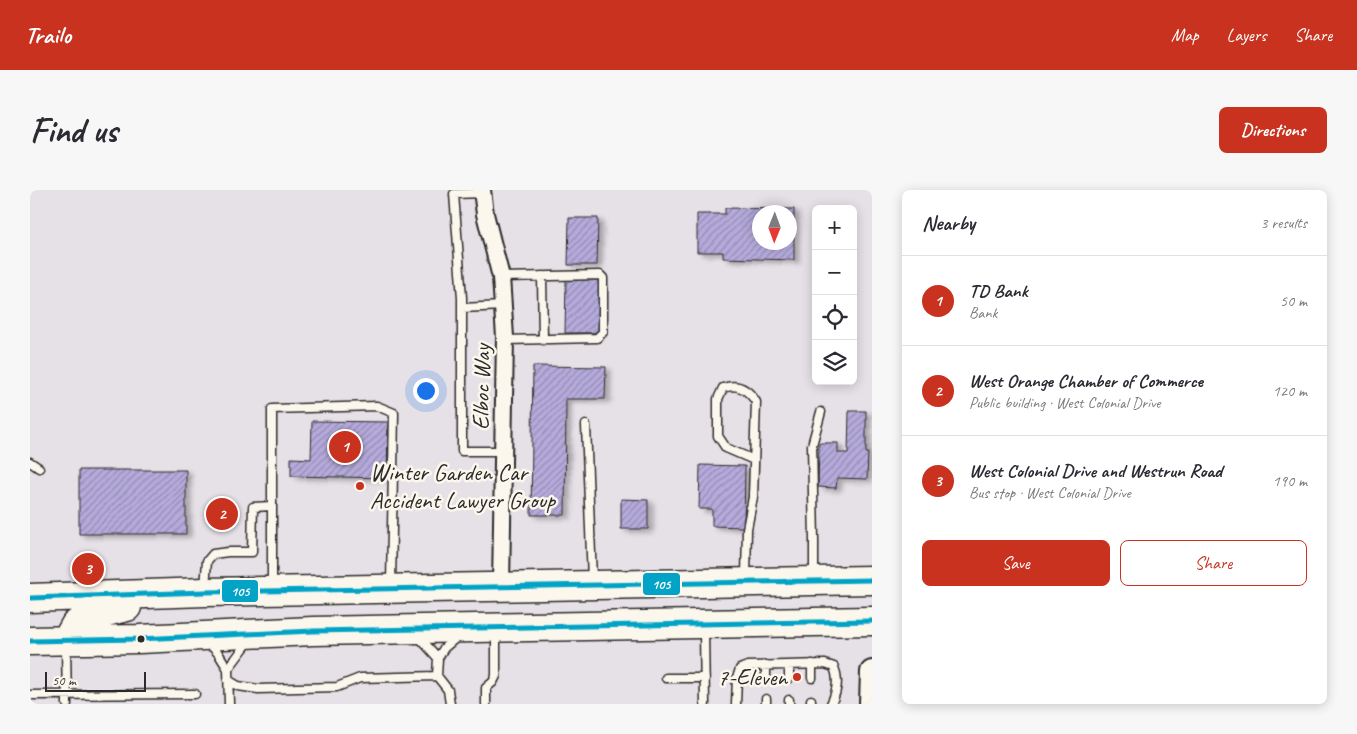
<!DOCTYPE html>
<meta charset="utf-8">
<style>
body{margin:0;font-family:Caveat,sans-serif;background:#f7f7f7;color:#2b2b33}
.controls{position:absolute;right:15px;top:15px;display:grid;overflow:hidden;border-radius:8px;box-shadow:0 2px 12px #0003}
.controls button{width:45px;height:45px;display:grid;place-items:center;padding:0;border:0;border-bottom:1px solid #e1e1e2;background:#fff;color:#2b2b33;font:25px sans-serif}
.compass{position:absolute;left:722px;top:15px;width:45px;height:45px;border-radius:50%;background:#fff;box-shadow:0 2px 12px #0003;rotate:181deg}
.scale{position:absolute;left:15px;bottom:12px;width:101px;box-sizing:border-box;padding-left:5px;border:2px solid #2b2b2b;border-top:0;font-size:14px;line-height:18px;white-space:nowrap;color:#2b2b2b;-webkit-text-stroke:4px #fbf7ec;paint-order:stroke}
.you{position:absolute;left:395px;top:200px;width:18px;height:18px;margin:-12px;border:4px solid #fff;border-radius:50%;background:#1a73e8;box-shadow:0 0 0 8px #1a73e833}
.badge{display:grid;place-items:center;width:32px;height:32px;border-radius:50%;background:#c8321e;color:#fff;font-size:16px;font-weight:700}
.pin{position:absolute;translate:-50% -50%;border:2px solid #fff;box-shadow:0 1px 5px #0006}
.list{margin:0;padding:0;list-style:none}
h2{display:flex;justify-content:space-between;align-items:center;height:65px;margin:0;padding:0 20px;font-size:21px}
h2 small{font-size:16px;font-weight:400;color:#7c7c81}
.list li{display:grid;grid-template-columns:32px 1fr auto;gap:15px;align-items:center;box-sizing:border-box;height:90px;padding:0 20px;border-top:1px solid #e1e1e2}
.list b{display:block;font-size:19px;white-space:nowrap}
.list p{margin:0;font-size:16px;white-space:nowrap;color:#7c7c81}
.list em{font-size:16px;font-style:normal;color:#7c7c81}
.actions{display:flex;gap:10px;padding:15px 20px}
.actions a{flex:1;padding:11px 0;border:1px solid #c8321e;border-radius:8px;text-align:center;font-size:18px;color:#c8321e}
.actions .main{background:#c8321e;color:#fff}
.icon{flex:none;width:28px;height:28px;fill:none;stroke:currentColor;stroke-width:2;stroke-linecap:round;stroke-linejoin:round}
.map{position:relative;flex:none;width:842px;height:514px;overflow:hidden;border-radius:8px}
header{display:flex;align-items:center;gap:30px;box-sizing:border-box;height:70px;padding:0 25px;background:#c8321e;color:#fff}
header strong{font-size:24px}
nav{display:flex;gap:28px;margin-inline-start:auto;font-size:18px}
.intro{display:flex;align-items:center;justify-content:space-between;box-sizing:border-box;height:120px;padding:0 30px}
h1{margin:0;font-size:35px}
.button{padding:12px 22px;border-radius:8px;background:#c8321e;color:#fff;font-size:18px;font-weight:700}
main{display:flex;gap:30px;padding:0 30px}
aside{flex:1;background:#fff;border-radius:8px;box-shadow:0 2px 12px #0003}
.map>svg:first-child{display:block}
.building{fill:url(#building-hatch);stroke:#2b2b2b;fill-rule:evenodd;filter:url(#shadow)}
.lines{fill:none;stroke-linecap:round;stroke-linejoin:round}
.lane-casing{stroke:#2b2b2b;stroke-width:11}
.street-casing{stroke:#2b2b2b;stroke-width:20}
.secondary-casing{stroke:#2b2b2b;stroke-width:26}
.highway-casing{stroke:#2b2b2b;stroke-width:31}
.lane{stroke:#fbf7ec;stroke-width:8}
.street{stroke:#fbf7ec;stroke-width:16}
.secondary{stroke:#fbf7ec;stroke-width:22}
.highway{stroke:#fbf7ec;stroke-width:28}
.bus-1-casing{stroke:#fbf7ec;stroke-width:9}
.bus-1{stroke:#02a3c6;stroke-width:5}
.poi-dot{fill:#c8321e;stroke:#fbf7ec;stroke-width:2}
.bus-dot{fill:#2b2b2b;stroke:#fbf7ec;stroke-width:2}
.labels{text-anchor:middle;stroke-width:5;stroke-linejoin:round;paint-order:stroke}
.street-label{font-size:24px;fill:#2b2b2b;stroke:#fbf7ec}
.poi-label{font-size:24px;fill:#2b2b2b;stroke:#fbf7ec;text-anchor:start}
.line-badge{stroke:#fbf7ec;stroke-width:2}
.badge-label{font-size:14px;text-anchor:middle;font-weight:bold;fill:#fff}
</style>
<header>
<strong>Trailo</strong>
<nav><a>Map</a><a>Layers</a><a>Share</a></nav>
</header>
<div class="intro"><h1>Find us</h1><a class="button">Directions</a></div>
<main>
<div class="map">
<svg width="842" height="514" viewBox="0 0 842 514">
<defs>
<pattern id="building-hatch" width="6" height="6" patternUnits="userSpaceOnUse" patternTransform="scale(1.25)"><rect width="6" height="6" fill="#b5aadb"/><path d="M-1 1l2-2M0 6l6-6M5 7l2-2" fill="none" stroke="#938bb2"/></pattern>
<filter id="shadow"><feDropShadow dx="5" dy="3" stdDeviation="2.5" flood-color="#0004"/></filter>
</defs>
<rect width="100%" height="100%" fill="#e6e0e7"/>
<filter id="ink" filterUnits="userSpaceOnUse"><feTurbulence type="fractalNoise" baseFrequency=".02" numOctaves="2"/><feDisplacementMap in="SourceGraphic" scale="10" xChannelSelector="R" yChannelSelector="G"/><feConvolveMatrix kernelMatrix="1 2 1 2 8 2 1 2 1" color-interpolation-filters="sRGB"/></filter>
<g filter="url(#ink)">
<path class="building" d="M695,18L764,19V70L693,68V62H667V24H695ZM729,22H759V52H729Z
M539,28H568L567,75H538Z
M536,89L570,90L569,143H535Z
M503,176L576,177L575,209H536L535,325H501Z
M819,221H836V263H838L837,289L807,288L806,298L788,297L789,253H808V263H818Z
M282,231L358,232L357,288L261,286V268L281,269Z
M670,275L715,276L714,337L682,336V319H669Z
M49,280H156V344H49Z
M591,309L618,310V339H591Z"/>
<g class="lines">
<defs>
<path id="lane" d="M453,3L424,4L432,108V261H474
M512,86L513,150
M471,87L570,85L573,88V142L567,148L475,150
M432,118L473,116
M556,235L562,390
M0,272L9,278
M784,386V350L782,255L791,222
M716,387L717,339L723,307L726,212C718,199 708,193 693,198L688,209V246L696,258L724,270
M242,397V219L347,216L364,223L361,395
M175,398L177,371L183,364L198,362H222L223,317L242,316
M674,439L675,514
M388,446L408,468
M178,452L188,463L198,479L199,514
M36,455L37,514
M198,479L219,451
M636,488H675
M736,488V475
M759,488V475
M782,488V474
M198,490L208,496L228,499L307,497L330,488L407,486
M0,505L165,504
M736,509V514
M781,510V514
M420,514L418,500L407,486L408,468L414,458L428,446
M456,514V498L463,492L466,486V442
M706,514L707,488L710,479L718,476L795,474L804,477C809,489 807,502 801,514
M759,514V510"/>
<path id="street" d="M452,0L455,24L471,87L475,147L471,397"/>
<path id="secondary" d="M841,514L842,482"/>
<path id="highway" d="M0,408L175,402L842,390
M0,451L109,449L283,441L842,431
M36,451L45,435L56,427L97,417"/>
</defs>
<use href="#lane" class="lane-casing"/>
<use href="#street" class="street-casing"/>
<use href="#secondary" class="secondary-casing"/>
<use href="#highway" class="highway-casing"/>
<use href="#lane" class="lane"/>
<use href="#street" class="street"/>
<use href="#secondary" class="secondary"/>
<use href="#highway" class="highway"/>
<defs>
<path id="bus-1" d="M0,408L175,402L842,390
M0,451L109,449L283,441L842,431"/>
</defs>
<use href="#bus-1" class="bus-1-casing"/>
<use href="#bus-1" class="bus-1"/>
</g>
</g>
<g class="poi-dot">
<circle cx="330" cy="296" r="5"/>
<circle cx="767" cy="487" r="5"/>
</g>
<circle class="bus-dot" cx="111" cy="449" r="4.5"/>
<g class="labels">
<g class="street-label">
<text transform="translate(451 197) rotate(-89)" y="8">Elboc Way</text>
</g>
<g class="poi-label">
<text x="340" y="290">Winter Garden Car<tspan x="340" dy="28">Accident Lawyer Group</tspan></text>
<text x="757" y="495" text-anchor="end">7-Eleven</text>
</g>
</g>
<g class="line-badge">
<rect x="612" y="382" width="39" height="24" rx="5" fill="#02a3c6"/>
<rect x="191" y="389" width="38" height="24" rx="5" fill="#02a3c6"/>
</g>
<g class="badge-label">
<text x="631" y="399">105</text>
<text x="210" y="406">105</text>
</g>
</svg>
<div class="controls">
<button>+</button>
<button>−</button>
<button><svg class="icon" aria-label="locate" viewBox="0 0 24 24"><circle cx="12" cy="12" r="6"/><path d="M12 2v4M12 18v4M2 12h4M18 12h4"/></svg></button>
<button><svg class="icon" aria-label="layers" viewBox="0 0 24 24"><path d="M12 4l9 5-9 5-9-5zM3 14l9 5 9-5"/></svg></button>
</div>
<svg class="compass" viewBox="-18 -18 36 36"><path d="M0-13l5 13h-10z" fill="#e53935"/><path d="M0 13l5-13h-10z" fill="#7c7c81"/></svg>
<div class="scale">50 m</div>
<div class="you"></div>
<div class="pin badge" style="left:315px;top:257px">1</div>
<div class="pin badge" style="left:192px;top:324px">2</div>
<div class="pin badge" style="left:58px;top:379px">3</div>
</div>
<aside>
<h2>Nearby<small>3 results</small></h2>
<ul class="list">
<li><span class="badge">1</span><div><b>TD Bank</b><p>Bank</p></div><em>50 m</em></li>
<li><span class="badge">2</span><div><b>West Orange Chamber of Commerce</b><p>Public building · West Colonial Drive</p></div><em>120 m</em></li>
<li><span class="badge">3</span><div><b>West Colonial Drive and Westrun Road</b><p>Bus stop · West Colonial Drive</p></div><em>190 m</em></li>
</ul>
<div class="actions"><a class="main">Save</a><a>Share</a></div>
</aside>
</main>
